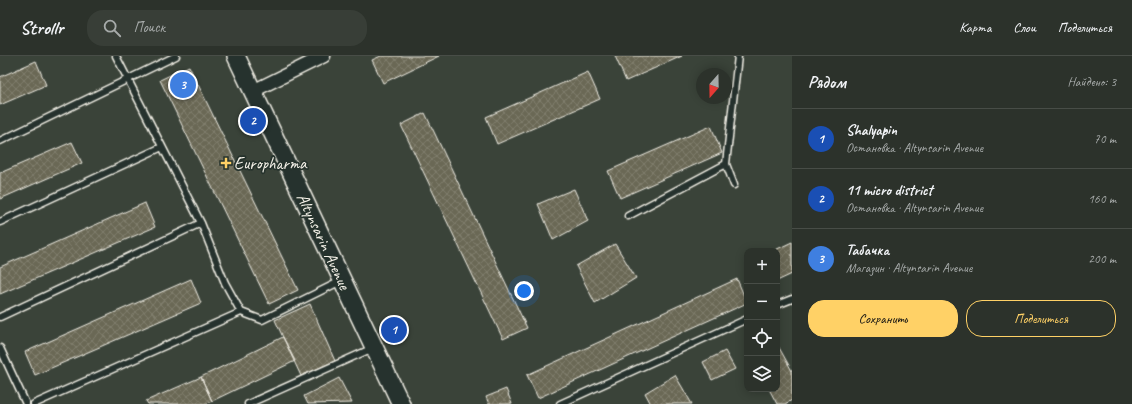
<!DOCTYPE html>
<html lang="ru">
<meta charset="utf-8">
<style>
body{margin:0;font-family:Caveat,sans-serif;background:#383e37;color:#f1f3f6}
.controls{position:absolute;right:12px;bottom:12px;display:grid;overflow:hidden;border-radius:8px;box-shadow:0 2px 10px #0003}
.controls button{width:36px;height:36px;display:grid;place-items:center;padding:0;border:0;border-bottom:1px solid #484d47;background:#2c322b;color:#f1f3f6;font:20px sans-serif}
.compass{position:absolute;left:696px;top:12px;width:36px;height:36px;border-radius:50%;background:#2c322b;box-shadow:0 2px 10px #0003;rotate:200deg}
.you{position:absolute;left:524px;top:235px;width:14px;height:14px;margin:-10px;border:3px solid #fff;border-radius:50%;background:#1a73e8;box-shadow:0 0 0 6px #1a73e833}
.badge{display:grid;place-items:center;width:26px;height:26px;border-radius:50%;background:#ffd166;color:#fff;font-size:13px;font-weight:700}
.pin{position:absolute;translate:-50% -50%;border:2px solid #fff;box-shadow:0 1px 4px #0006}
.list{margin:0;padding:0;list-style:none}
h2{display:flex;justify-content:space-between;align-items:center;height:52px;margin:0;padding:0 16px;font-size:17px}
h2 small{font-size:13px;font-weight:400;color:#a6aaa9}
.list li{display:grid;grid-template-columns:26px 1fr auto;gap:12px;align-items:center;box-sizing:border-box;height:60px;padding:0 16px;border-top:1px solid #484d47}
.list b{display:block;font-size:15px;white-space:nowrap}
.list p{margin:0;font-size:13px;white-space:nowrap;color:#a6aaa9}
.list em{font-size:13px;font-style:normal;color:#a6aaa9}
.actions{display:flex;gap:8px;padding:12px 16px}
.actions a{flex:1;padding:9px 0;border:1px solid #ffd166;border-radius:16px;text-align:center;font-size:14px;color:#ffd166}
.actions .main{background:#ffd166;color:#111}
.icon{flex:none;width:22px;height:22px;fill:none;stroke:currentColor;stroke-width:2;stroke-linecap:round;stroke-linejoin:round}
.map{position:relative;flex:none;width:792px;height:348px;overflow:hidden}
header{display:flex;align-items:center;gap:24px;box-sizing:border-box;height:56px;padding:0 20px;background:#2c322b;border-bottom:1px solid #484d47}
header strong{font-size:19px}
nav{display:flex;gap:22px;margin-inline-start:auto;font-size:14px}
.search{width:280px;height:36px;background:#383e37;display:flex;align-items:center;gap:10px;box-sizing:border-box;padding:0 14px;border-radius:16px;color:#a6aaa9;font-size:15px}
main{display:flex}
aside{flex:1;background:#2c322b}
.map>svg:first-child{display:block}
.building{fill:url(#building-cross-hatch);stroke:#f4f1e8}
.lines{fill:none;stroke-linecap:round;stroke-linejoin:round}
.lane-casing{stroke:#f4f1e8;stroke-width:9}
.street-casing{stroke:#f4f1e8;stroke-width:15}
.secondary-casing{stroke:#f4f1e8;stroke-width:20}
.lane{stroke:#26332d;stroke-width:6}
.street{stroke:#26332d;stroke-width:12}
.secondary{stroke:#26332d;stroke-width:17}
.poi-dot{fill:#ffd166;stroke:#26332d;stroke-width:1.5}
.labels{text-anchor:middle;stroke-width:3.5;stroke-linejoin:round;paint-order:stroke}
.poi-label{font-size:17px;fill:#f4f1e8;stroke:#26332d;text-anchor:start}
.street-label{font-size:17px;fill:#f4f1e8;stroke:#26332d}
</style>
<header>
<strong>Strollr</strong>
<div class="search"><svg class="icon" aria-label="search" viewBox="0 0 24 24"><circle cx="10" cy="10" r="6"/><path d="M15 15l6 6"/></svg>Поиск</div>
<nav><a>Карта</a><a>Слои</a><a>Поделиться</a></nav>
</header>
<main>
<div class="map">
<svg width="792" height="348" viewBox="0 0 792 348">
<defs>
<pattern id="building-cross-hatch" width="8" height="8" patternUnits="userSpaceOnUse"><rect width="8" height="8" fill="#6a6854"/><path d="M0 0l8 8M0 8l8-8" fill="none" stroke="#807e6d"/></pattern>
</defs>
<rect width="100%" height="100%" fill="#3a4339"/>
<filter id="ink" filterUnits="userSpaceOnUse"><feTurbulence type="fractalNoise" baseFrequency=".025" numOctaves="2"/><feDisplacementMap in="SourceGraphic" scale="8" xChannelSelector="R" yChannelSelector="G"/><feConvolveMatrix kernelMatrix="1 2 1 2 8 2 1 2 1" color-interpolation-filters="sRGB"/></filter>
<g filter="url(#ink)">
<path class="building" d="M381,0H439L383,27L372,4Z
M615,0H682L626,25Z
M36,5L46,29L0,49V21Z
M189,10L298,234L269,248L160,24Z
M588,16L600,43L497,88L486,61Z
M425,57L527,272L503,283L401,69Z
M711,70L722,97L620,142L608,115Z
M72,86L82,107L0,143V117Z
M574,133L588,165L553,184L538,148Z
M145,147L155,171L0,238V211Z
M792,186V218L777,225V195H773Z
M615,188L636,222L595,247L576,210Z
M191,223L201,247L35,319L25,296Z
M737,223L747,247L538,342L527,319Z
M310,248L335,305L301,320L275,264Z
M283,281L295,305L212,345L201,321Z
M777,288L792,315V344L785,348H777L769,333H777Z
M725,295L735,313L712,324L703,306Z
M675,319L692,348H651L645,337Z
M201,321L212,345L205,348H148L146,345Z
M339,322L352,347L308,348L304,340Z
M506,333L512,348H489L486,341Z"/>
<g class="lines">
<defs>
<path id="lane" d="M116,0L201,167L225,227L241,256L262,264L341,225
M0,85L176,0
M734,129L726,108L738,0
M628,160L726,108
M0,166L162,91
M777,249L792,243
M0,261L201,167
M0,292L26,348
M34,348L241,256
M248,348L373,292
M560,348L747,263"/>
<path id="street" d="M253,35L324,0"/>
<path id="secondary" d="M236,0L401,348"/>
</defs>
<use href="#lane" class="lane-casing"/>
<use href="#street" class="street-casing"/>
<use href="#secondary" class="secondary-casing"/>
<use href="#lane" class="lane"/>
<use href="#street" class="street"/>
<use href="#secondary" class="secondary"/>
</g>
</g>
<path class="poi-dot" d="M224 101h4v4h4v4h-4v4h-4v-4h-4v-4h4z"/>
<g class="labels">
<g class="poi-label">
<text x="234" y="113">Europharma</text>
</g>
<g class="street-label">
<text transform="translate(324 185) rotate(65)" y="6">Altynsarin Avenue</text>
</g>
</g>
</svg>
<div class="controls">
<button>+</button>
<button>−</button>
<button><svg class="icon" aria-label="locate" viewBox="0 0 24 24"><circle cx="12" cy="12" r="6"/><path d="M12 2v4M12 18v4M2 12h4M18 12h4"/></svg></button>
<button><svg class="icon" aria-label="layers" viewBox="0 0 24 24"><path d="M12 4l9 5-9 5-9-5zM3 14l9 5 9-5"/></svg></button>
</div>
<svg class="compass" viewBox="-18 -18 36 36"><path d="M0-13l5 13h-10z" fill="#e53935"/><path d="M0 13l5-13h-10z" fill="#a6aaa9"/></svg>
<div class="you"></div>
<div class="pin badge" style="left:394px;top:274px;background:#1a4fb4">1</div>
<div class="pin badge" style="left:253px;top:65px;background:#1a4fb4">2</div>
<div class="pin badge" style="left:183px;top:29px;background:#3f7fe0">3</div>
</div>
<aside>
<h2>Рядом<small>Найдено: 3</small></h2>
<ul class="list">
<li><span class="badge" style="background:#1a4fb4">1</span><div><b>Shalyapin</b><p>Остановка · Altynsarin Avenue</p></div><em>70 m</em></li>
<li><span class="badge" style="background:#1a4fb4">2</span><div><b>11 micro district</b><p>Остановка · Altynsarin Avenue</p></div><em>160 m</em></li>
<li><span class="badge" style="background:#3f7fe0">3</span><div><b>Табачка</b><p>Магазин · Altynsarin Avenue</p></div><em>200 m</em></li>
</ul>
<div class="actions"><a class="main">Сохранить</a><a>Поделиться</a></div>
</aside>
</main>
